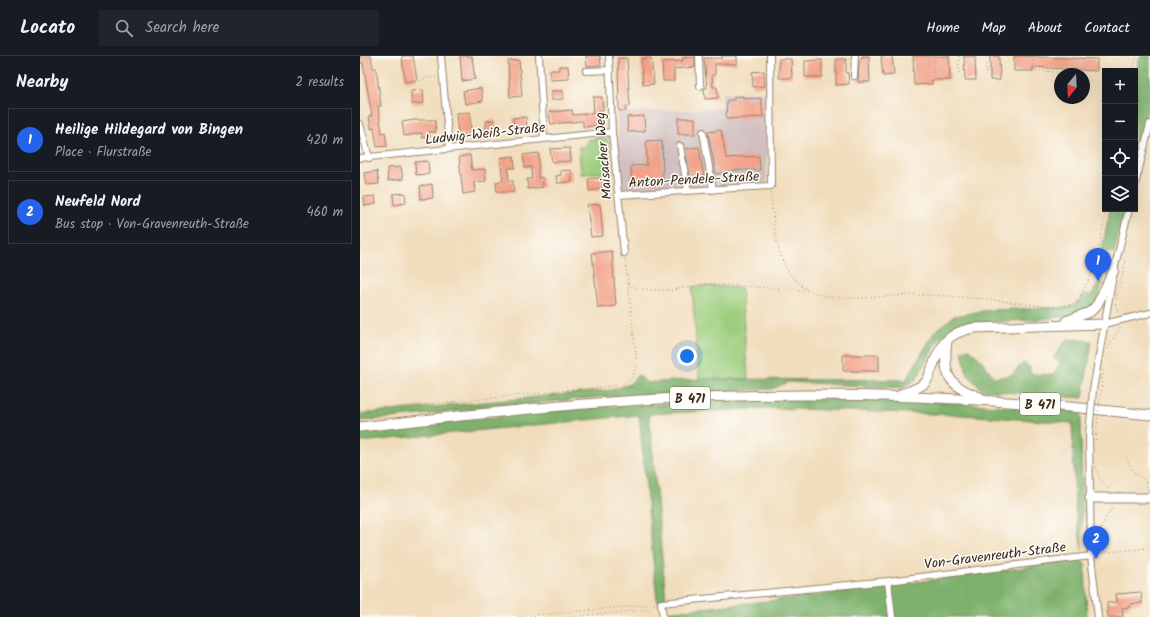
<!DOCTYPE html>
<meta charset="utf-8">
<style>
body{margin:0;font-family:Kalam,sans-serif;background:#20242c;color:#f1f3f6}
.controls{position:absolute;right:12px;top:12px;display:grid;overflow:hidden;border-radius:0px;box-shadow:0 4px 16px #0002}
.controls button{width:36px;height:36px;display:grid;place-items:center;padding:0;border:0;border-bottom:1px solid #363941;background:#171b24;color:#f1f3f6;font:20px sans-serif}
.compass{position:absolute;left:694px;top:12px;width:36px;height:36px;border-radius:50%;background:#171b24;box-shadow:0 4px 16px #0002;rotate:198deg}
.you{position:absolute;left:327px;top:300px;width:14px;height:14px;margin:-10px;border:3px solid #fff;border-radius:50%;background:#1a73e8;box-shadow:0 0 0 6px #1a73e833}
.badge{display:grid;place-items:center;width:26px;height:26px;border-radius:50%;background:#2563eb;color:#fff;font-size:13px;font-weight:700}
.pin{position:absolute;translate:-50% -33px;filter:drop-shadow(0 1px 2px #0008)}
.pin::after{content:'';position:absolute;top:21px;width:14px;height:12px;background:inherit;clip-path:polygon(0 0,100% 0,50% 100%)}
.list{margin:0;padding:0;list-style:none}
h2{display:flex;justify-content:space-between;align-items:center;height:52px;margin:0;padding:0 16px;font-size:17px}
h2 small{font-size:13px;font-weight:400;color:#9ea1a6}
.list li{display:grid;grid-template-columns:26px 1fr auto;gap:12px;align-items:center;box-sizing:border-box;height:64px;margin:0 8px 8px;padding:0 8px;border:1px solid #363941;border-radius:0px}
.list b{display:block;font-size:15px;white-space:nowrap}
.list p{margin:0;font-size:13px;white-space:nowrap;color:#9ea1a6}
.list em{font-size:13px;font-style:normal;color:#9ea1a6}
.icon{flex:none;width:22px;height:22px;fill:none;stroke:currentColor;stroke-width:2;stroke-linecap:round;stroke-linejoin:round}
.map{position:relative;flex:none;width:790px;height:561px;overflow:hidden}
header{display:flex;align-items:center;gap:24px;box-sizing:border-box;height:56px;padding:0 20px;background:#171b24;border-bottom:1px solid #363941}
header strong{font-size:19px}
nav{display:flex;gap:22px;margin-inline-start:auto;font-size:14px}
.search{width:280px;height:36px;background:#20242c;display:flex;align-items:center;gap:10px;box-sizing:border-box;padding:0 14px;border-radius:0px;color:#9ea1a6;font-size:15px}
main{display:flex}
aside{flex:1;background:#171b24}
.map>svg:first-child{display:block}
.industrial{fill:#d1bfbf}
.green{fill:#9dce7d;stroke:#6c7c4e}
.forest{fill:#7eb16c;stroke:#5c6e45}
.building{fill:#f3a188}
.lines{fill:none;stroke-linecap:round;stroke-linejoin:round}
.minor-casing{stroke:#96846d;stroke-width:8}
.highway-casing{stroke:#96846d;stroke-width:11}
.path{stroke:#96846d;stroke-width:1;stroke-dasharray:1 3;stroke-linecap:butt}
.minor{stroke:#fff;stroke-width:6}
.highway{stroke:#fff;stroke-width:9}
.minor-bridge-casing{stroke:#96846d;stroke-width:8;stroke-linecap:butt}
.path-bridge{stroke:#96846d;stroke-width:1;stroke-dasharray:1 3;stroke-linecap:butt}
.minor-bridge{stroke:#fff;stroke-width:6}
.labels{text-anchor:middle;stroke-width:3;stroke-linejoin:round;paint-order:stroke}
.shield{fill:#fdfcf7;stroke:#75695f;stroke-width:1}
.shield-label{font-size:13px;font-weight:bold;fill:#3b2a1e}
.street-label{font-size:14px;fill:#3b2a1e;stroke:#fdfcf7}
</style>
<header>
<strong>Locato</strong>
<div class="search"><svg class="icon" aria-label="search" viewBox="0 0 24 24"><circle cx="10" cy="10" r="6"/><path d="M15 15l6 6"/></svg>Search here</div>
<nav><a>Home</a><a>Map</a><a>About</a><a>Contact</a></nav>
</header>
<main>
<aside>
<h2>Nearby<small>2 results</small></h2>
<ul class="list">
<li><span class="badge">1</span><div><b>Heilige Hildegard von Bingen</b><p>Place · Flurstraße</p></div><em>420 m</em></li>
<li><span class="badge">2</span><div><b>Neufeld Nord</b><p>Bus stop · Von-Gravenreuth-Straße</p></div><em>460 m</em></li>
</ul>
</aside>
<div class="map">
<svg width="790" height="561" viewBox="0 0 790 561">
<rect width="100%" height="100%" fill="#fdfcf7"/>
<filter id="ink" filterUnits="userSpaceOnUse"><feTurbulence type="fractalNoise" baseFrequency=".025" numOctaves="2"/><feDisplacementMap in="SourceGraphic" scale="8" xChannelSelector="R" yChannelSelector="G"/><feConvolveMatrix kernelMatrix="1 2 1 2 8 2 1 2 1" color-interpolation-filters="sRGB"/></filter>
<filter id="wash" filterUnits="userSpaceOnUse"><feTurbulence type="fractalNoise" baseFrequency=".012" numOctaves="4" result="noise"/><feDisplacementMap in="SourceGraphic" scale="16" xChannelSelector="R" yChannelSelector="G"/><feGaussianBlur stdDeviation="0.9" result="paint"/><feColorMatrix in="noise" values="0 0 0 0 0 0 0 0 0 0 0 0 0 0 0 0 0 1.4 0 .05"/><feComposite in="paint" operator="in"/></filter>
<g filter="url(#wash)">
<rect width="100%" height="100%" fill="#f1ddbc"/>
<path class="industrial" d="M406,36L407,128L261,136L257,57L362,52V37Z"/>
<path class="green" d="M244,82L248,84L251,116L221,118L219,91L227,90V84Z
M346,230L381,232L388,323H339L332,231Z"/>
<path class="forest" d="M780,0H790V40L775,105V21Z
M750,153H764L754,197L742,194Z
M743,225L738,243L730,252L708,260L684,263L613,267L592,273L579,283L556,323L544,332L429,326L412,333L238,341L0,365V358L252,334L270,328L278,319L287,327L339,323L546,324L575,275L594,260L629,254L709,251L716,248L724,238L732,239L739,226Z
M707,283L732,285L723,342L622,334L607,318L602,295L610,293L625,308L634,322L651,319L663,307L670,311V318L694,319L700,307L693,302Z
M414,343H529L721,355L722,494L715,452L712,367L602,359L409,352L289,358L306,544L297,545L279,359L0,386V374L240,351Z
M721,504L725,508L727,561H306L305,556L453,540Z"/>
<g id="blocks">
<path class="building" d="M0,0H11L13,12H16L21,50H18L22,77L25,76L27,90L17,91L14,72L11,73L9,60H12L3,7H0Z
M42,0H53L57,24L45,26Z
M100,0H112L115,23L102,25Z
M226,0H240L241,9L227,10Z
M362,0H377V8H355V19H352L353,31H357L358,42L345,43L344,32H347L344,2H362Z
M502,0H509L510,26H498L499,4L502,3Z
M521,0H532L534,19L523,20Z
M553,0H589L590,24H572V28L554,29Z
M604,0H615L616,24H605Z
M630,0H639L640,24H630Z
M654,0L737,3V15L673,11V15H654Z
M335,1V11L314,13V25H303L302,6L323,5L322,2Z
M258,2H267L270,50H266V55H259Z
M291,2L294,28L283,29L281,3Z
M419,3H431L432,22H419Z
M476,3H486V17H488L489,28L476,29Z
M159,4L162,40L150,41L148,5Z
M462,4V21H445V5Z
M199,10H208L209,23L190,24V14H199Z
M404,15L405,30L393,31L392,16Z
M121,32L123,45L105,48L103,35Z
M63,34L64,47L52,48L51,35Z
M191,35H203V43L191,44Z
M383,40V43L401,42L403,61L366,63L367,44H374V41Z
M233,41H242L243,54H239L241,69L223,71V65L191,68L189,56L212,54L213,59L234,57Z
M110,56L111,78L98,79L96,57Z
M284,60L285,75L268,76L267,61Z
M166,61L167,72L154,73L153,62Z
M318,62H335V78H318Z
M54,64H75L76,76H69L70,81L62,82V77L44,80L42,66Z
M135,64L136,76L126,77V65Z
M361,74L366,102L399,100L400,114H376L356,118L348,76Z
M302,84L303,126L272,128L271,110L287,109L286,85Z
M339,91L344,121L331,124L325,93Z
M210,92L211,105L192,106L190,93Z
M179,97L178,122L182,121L183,131L168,133L167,123H172L171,111L165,112L163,99Z
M110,99L112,114L125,113L126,125L114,126L115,136L103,138L99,101Z
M154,100L155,112H148L149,125H153L154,136H137L136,126L143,125L140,102Z
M68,105L69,118L56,119L55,106Z
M41,111L43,123L28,125L27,112Z
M211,114L212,126L197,127L196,120L201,119L200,115Z
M17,115L19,128L6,129L4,117Z
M242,122L243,133L229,135L228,123Z
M72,128L73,142L61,143L60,130Z
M45,137L46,147L34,149L33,138Z
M15,140L16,148L5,150L4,141Z
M240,148L243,180L231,181L227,149Z
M252,195L256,250L238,252L232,197Z
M483,299H519V315H483Z
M781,536L782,547L770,548V551L762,552L763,561H748L747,547L757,546L756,538Z"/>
</g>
</g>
<g filter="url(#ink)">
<use href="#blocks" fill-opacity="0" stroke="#96846d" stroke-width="1"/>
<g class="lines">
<defs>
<path id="minor" d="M81,0L89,92
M179,0L184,83
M249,0L252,76L264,197
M339,0L340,30
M226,15L250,14
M494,20L495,0
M0,68L9,102
M343,76L353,134
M320,90L328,135
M0,102L252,76
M775,129L790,68
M258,139L411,130L410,0
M744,268L790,257
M733,334L754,214L769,153
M729,379L731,500L738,561
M528,525L532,561
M303,561L301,547L528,525L731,500"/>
<path id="highway" d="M706,265L730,256L737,249L754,214
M587,284C583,318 586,329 620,341
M541,338C549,335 559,333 566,326C569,322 570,316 572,312C581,288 587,277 613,272L744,268
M0,371C79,362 158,353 238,347C422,333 607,338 790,359
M730,442H790"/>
</defs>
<use href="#minor" class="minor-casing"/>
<use href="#highway" class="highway-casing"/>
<path class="path" d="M599,0V20
M626,0V20
M674,0V14L714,18
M773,15L777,0
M573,21L574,0
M60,25L65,22L76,21
M411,137C414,166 414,203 436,225C446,235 459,239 472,241C501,244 529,239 557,239C605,239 654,247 702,252L717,246L733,215L738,198L746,153
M738,198L750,201
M268,228L276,232L289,234H312L346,228L447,234
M756,243L766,205L763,204
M755,248L759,258
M747,293L761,271
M741,335L743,314
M0,355L263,329L272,323L277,309L265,202
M736,384V379
M766,402L773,415L786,425L788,435
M736,411L739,421L749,434
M738,497L740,477L744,465L752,451
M739,497L790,492
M603,523L610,561
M158,561L295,548
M209,561L282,554L289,555L296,560"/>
<use href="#minor" class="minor"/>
<use href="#highway" class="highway"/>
<defs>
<path id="minor-bridge" d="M729,379L733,334"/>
</defs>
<use href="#minor-bridge" class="minor-bridge-casing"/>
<path class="path-bridge" d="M736,379L741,335"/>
<use href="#minor-bridge" class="minor-bridge"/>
</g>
</g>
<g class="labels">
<g class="shield">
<rect x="310" y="331" width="40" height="22" rx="3"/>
<rect x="660" y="337" width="40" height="22" rx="3"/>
</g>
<g class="shield-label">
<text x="330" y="347">B 471</text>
<text x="680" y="353">B 471</text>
</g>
<g class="street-label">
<text transform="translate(125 77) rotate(-6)" y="5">Ludwig-Weiß-Straße</text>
<text transform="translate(243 100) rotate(-95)" y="5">Maisacher Weg</text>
<text transform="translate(334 123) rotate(-3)" y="5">Anton-Pendele-Straße</text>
<text transform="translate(635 499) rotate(-7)" y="5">Von-Gravenreuth-Straße</text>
</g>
</g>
</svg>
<div class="controls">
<button>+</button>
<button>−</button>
<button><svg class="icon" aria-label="locate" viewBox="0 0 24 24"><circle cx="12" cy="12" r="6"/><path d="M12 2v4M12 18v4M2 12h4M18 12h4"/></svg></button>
<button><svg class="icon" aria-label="layers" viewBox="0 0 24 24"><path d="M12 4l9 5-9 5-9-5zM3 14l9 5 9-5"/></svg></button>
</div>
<svg class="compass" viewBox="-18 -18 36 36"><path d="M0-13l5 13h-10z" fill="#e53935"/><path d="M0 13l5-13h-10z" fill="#9ea1a6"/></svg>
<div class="you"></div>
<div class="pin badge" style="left:738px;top:225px">1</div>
<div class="pin badge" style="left:736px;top:503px">2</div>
</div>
</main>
